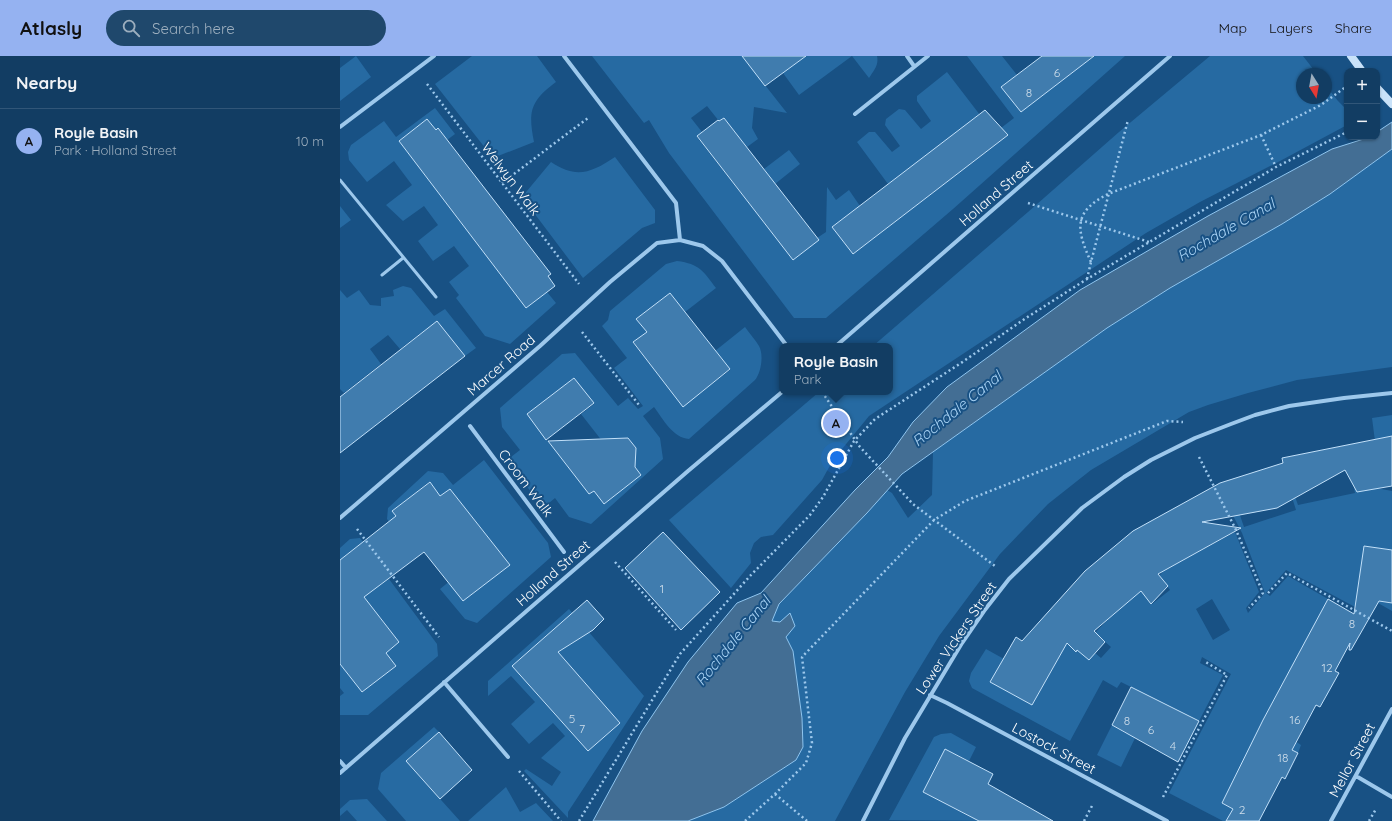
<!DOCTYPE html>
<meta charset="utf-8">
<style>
body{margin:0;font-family:Quicksand,sans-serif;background:#1f486c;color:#f1f3f6}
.controls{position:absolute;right:12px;top:12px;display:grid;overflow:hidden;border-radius:8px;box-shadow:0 1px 3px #0004}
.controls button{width:36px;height:36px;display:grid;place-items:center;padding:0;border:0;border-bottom:1px solid #315678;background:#123d63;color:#f1f3f6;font:20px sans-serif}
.compass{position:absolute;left:956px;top:12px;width:36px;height:36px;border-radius:50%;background:#123d63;box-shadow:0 1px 3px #0004;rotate:169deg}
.you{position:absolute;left:497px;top:402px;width:14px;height:14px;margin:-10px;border:3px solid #fff;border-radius:50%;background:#1a73e8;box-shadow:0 0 0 6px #1a73e833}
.badge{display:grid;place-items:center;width:26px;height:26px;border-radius:50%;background:#95b2f1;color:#111;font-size:13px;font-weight:700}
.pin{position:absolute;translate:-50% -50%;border:2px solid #fff;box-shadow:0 1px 4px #0006}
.popup{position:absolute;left:439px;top:287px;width:114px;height:52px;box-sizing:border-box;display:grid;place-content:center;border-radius:8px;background:#123d63;filter:drop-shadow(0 1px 3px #0005);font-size:13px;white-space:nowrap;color:#9caebe}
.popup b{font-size:15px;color:#f1f3f6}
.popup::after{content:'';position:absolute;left:50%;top:100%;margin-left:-8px;border:8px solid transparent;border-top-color:#123d63}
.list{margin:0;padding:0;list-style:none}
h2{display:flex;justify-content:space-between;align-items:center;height:52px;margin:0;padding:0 16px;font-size:17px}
h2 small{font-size:13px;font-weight:400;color:#9caebe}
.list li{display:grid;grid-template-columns:26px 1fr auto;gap:12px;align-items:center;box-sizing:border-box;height:64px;padding:0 16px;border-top:1px solid #315678}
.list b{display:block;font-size:15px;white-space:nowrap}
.list p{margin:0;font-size:13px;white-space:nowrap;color:#9caebe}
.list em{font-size:13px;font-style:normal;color:#9caebe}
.icon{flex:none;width:22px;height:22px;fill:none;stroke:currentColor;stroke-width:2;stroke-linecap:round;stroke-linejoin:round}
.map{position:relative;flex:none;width:1052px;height:765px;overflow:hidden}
header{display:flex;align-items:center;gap:24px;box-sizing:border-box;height:56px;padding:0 20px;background:#95b2f1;color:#111}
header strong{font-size:19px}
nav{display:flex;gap:22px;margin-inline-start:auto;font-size:14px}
.search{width:280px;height:36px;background:#1f486c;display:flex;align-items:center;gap:10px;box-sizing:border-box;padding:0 14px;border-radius:22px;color:#9caebe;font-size:15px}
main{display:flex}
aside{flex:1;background:#123d63}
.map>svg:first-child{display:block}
.green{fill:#266aa2;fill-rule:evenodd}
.water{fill:#436e94;stroke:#8fc5ef}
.building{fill:#407cae;stroke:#c2e0f9}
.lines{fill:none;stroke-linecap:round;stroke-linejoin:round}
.path{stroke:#9dc8ec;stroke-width:2.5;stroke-dasharray:2 3;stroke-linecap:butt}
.lane{stroke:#9dc8ec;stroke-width:3}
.street{stroke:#9dc8ec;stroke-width:4}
.secondary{stroke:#c9e2f9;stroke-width:8}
.labels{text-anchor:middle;stroke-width:4;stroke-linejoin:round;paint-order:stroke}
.number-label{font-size:12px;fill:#cfdeeb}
.street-label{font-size:14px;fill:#fff;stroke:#185184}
.water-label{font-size:15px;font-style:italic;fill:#a8d2f4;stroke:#185184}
</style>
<header>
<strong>Atlasly</strong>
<div class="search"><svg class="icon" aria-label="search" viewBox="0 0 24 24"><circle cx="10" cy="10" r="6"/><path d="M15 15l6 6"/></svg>Search here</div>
<nav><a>Map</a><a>Layers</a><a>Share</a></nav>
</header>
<main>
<aside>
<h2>Nearby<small></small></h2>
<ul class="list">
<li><span class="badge">A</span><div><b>Royle Basin</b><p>Park · Holland Street</p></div><em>10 m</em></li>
</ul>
</aside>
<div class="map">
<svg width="1052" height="765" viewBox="0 0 1052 765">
<rect width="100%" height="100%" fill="#185184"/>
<path class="green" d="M16,0L31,21L0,45V12Z
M132,0H197L216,26C190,45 188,56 194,86L153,102L95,28Z
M252,0H402L447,57L414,51L412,72L418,83L407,91L384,62L379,65L367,50L351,62L362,76L357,81L453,204L478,184L477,182L486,176L487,131L496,144L509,134L520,150L492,171L513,198L667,80L661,72L674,62L627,0H662L677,19L661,31L681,56L754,0H785L613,153L486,262H454L329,97L309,64L304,67Z
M466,0H537C539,9 534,14 529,22L512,0L459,39L443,17Z
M870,0H963L977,18H962V42H986V30L998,45L1007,54V69L940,105L860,146L806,177L529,360L493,404L482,424L433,479L421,481L414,487L410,497L411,507L391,532L329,464L479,336H550V290H533L688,156L779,76Z
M607,16L640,59L548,128L517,86L529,76H535L552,96L560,90L545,69L546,63L559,53L565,54L581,73L591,65L577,45V40Z
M95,52L115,78L107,84L98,72L96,74L87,63L59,85L186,252L207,236L216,247L170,288L145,280L116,242L119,239L109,226L129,210L114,190L93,205L78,185L98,169L84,150L63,165L46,149L72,129L54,105L27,126L9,104L8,96L11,89L44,65L56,81Z
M1052,93V311L957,324L908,337L868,349L849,356L751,414L708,448L660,498L599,580L565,636L495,765H348L384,751L456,704L463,691L462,662L453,595L446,581L440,566L432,565L439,548L547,434L552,437L568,462L592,439L593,396L767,272L830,232L990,138Z
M449,94L460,108L435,128L424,113Z
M275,101L315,154V167L302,172L243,222L182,141L211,106C236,123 251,117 275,101Z
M0,150L11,164L0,172Z
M337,205C360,208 363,215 376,232L345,256L330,237L296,263L307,276L293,287L343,350L390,314L375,295L405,271C409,277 415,283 419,290C424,299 421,317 415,324L349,383C333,382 323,363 314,351L303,360L320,382L323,403L251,468L229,461L215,442L203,452L167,404L180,394L162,371L160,352L222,298L235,297L278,350L288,342L298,353L303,350L274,312L287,302L262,270L268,264L270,255L326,208ZM234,322L254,348L241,358L266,390L277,382H288L296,392V403L292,406L301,419L264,448L254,435L249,438L187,358Z
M63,230L71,232L94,260L105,253L136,292L125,300L97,265L60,293L48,279L30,293L41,308L4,337L0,333V234L7,242L19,234L30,249L41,250V242L54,240L53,234Z
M1052,359V387L1031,431L1052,435V494L1017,542L1052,547V555L1038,547L1030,559L946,514L926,537L930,540L948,520L988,543L952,611L991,631L987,640L947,619L923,664L961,689L958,697L918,677L882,747L893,753L890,758L902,765H883L829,737L891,618L862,601L860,607L883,619L859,665L781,626L777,632L763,624L730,685L632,632L629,625L631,617L646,593L664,603L651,626L692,649L717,605L703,566L736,595L737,594L749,604L755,597L761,602L771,591L755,577L772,559L801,535L812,548L830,534L819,520L822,517L794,484L805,474L827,513L895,476L919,536L906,552L908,557L925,537L902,477L880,434L890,430L904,471L956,454L941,407H943L958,449L1015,437L1006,389L1035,385L1032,362ZM872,543L890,574L873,584L856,553Z
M144,404L208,487L211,501L137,567L125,563L100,533L121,516L131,529L118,539L123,545L170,509L110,433L100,440L89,426L52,455L78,488L70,494L47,463L48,452L88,415L103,417L113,429Z
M20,482L23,486L6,499L39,530L49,523L97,588L98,600L28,659H0V640L4,637L0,632V608L22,636L56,610L46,597L59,586L40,561L26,572L0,511V492L10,483Z
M229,553L304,640L228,756V762L184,715L186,713L212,730L221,716L201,702L225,680L213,667L189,688L171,668L195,646L171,620L148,640V625ZM202,584L205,647L172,610ZM244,627L280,667L248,695L212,654Z
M772,669L785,677L797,678L781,711L757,699Z
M94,671L99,676L66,705L120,765H66L38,733L41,717Z
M611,677L636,691L629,705L605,693L583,736L630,761L648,765L549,764L594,681L601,678Z
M166,731L180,756L196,747L213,765H128Z
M27,743L47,765H17L7,754L0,760V753L10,744Z"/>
<path class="water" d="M1052,66V93L990,138L942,168L830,232L767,272L562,418L527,457L439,548L432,565L440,566L450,557L455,570L446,581L453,595L462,662L463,691L456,704L384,751L348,765H253L302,675L348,606L397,547L421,537L515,434L548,401L573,366L607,331L740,234L868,160L992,93L1030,81H1037V76Z"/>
<path class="building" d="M402,0H466L425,30Z
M702,0H754L681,56L661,31Z
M645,54L668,79L513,198L492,171Z
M384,62L479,184L453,204L357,80L378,64L379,65Z
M87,63L96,74L98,72L211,218L208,220L215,230L186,252L59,85Z
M330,237L390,313L343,351L293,286L307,276L296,263Z
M97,265L125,300L0,397V341Z
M234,322L254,347L206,384L187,358Z
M1052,380V430L1017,436L1005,414L937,452L862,466L901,472L818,518L828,530L811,548L801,535L754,575L765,586L749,604L737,594L736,596L727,587L692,649L650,626L676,581L682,585L745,515L793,475L880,427L943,407L942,402Z
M288,382L296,392L295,411L301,419L264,448L254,435L249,438L208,385Z
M90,426L100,440L110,433L170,509L123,545L84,496L24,541L59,586L46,597L56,610L22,636L0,608V504L56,460L52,455Z
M323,476L380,536L341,574L285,512Z
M1024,490L1052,494V547L1039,545L1011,594H1009L1010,587L995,615L999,617L980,651L976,649L952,694L958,697L945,723L942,721L919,765H886L893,753L882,747L923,664L988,543L1014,558Z
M247,544L264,563L253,574L218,596L280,667L248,695L172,610Z
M791,631L859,665L838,706L772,669Z
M99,676L132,714L100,743L66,705Z
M605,693L653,718L648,728L713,765H639L583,736Z"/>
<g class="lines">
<path class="path" d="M87,28L239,228
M921,79L936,111
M162,127L248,62
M688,147L809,186
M751,206C736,173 733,156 768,138L921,79L981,49L1007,30
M747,223L751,206L788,64
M242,276L299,349
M482,336L520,391L573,448L655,510
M859,401L896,474L923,537L909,552
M17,473L99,581
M275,506L336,574
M928,537L947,517L1052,575
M179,715L221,765
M435,738L467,765
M823,741L887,619L864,605
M239,765L340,598L410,520L470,459L483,441L514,385L535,363L621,307L686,262L747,223L936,111L1007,76
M405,765L435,738L466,707L472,687L462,601L594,464L625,445L827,365L843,366
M744,765L753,748
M1029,765L1036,753"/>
<path class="lane" d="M0,124L96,241
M42,219L63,202"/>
<path class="street" d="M224,0L336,147L340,184
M567,0L574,10
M515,58L588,0
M0,71L94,0
M496,290L830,0
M130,370L224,496
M0,462L200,290L270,226L317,187L340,184L363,190L382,205L447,290
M104,626L168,701
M590,639L607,647L827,765
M0,705L6,712
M0,717L348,415L442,336
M1016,720L1052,741
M523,765L565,682L622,587L644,555L669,523L742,452L784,421L811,404L855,382L891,368L915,359L949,350L1004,342L1052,337
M991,765L1052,653"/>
<path class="secondary" d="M1011,0L1022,15
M1037,32L1052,48"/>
</g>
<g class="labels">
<g class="number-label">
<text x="717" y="21">6</text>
<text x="689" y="41">8</text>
<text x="322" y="537">1</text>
<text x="1012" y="572">8</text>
<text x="987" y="616">12</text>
<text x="232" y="667">5</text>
<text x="955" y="668">16</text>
<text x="787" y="669">8</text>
<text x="242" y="677">7</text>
<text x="811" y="678">6</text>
<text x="833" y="694">4</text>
<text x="943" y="706">18</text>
<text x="902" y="758">2</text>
</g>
<g class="street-label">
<text transform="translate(171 123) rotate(53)" y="5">Welwyn Walk</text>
<text transform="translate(656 137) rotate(-41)" y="5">Holland Street</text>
<text transform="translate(161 309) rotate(-41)" y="5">Marcer Road</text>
<text transform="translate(186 427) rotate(53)" y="5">Croom Walk</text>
<text transform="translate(213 517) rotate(-41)" y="5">Holland Street</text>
<text transform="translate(616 582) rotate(-56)" y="5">Lower Vickers Street</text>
<text transform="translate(714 692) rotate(28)" y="5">Lostock Street</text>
<text transform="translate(1012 704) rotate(-62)" y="5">Mellor Street</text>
</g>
<g class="water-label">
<text transform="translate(886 174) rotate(-30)" y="5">Rochdale Canal</text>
<text transform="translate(617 353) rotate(-39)" y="5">Rochdale Canal</text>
<text transform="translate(393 585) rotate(-51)" y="5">Rochdale Canal</text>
</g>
</g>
</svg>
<div class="controls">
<button>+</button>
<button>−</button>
</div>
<svg class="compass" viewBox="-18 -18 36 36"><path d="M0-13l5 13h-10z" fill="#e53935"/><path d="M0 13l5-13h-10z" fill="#9caebe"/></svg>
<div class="you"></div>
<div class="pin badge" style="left:496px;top:367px">A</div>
<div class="popup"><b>Royle Basin</b>Park</div>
</div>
</main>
